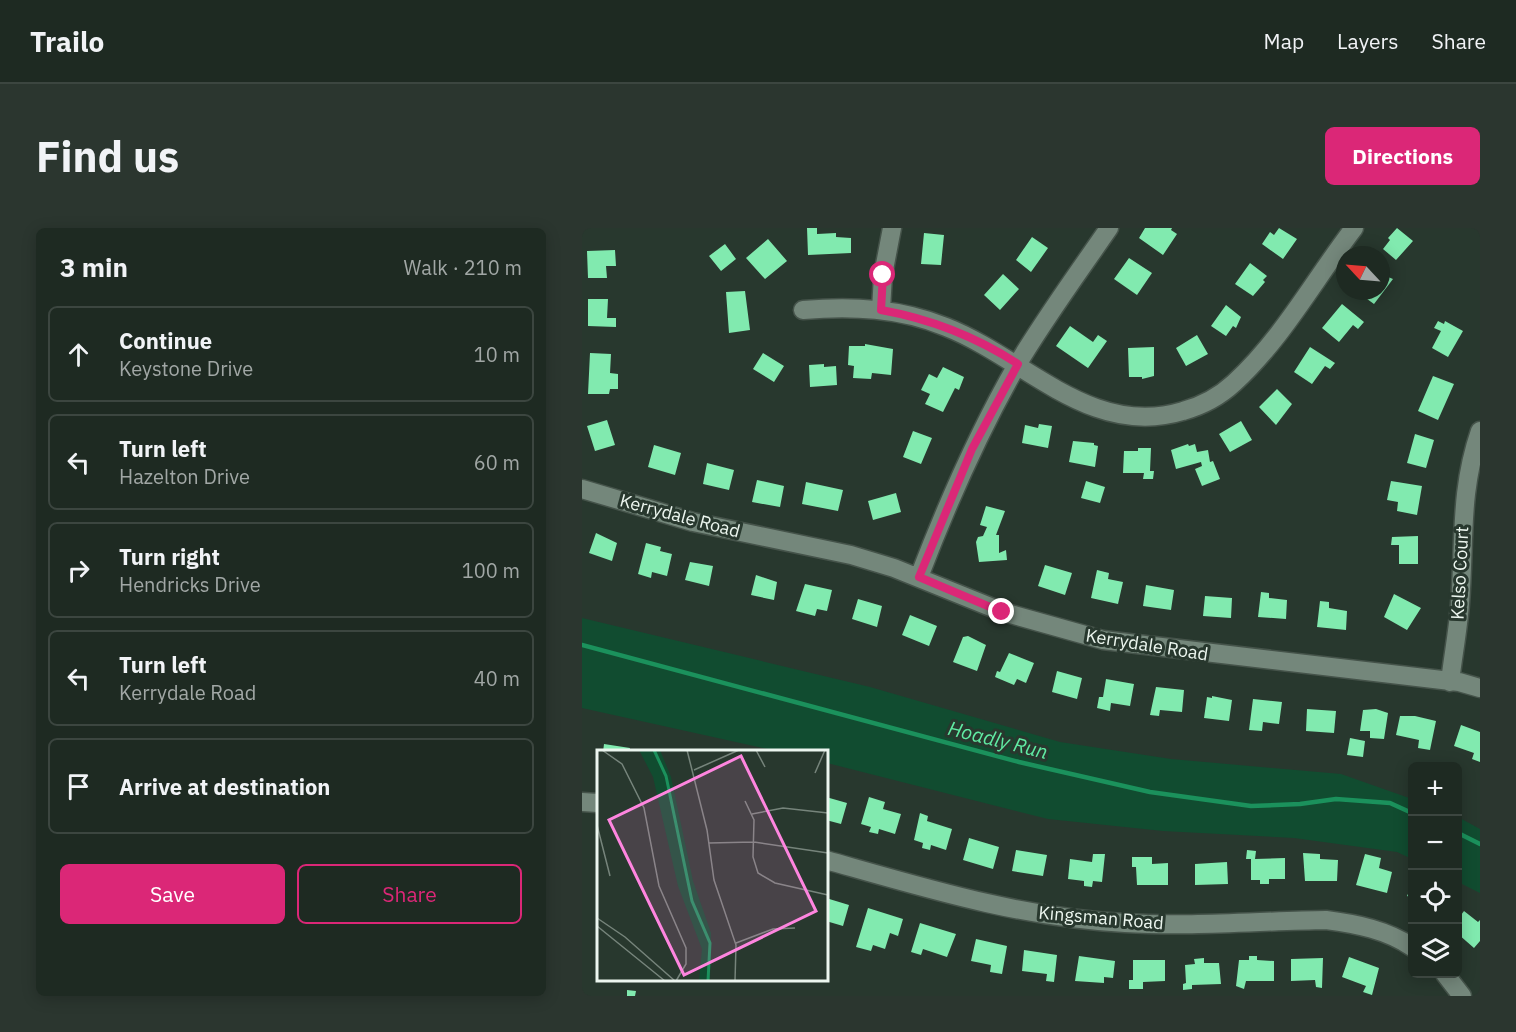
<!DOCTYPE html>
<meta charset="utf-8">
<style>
body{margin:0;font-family:"IBM Plex Sans",sans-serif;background:#2b362f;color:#f1f3f6}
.controls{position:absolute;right:18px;bottom:18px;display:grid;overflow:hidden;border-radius:9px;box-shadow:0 3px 15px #0003}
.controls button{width:54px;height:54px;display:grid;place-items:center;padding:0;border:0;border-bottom:2px solid #3c4640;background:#1e2a22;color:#f1f3f6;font:30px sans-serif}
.compass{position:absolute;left:754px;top:18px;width:54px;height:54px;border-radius:50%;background:#1e2a22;box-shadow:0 3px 15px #0003;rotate:296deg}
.stop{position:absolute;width:18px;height:18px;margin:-14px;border:4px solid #db2777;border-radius:50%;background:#fff}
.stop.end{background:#db2777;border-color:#fff;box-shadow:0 2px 6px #0008}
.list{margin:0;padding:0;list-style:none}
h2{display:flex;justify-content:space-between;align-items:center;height:78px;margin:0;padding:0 24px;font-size:26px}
h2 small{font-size:20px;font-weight:400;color:#a1a7a5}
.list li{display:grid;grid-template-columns:39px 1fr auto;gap:18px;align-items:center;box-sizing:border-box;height:96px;margin:0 12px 12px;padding:0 12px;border:2px solid #3c4640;border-radius:9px}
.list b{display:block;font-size:22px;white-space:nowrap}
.list p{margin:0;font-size:20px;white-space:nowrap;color:#a1a7a5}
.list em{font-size:20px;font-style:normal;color:#a1a7a5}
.actions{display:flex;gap:12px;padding:18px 24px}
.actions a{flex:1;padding:14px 0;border:2px solid #db2777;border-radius:9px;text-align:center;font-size:21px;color:#db2777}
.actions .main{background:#db2777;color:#fff}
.icon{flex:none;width:33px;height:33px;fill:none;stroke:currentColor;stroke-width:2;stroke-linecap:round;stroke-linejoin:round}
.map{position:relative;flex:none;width:898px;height:768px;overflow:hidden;border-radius:9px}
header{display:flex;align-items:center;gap:36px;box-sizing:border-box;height:84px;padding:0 30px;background:#1e2a22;border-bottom:2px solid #3c4640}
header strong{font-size:28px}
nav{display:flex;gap:33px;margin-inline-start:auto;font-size:21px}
.intro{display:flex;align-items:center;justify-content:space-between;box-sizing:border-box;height:144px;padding:0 36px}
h1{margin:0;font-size:42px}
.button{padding:15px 27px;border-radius:9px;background:#db2777;color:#fff;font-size:21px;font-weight:700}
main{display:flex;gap:36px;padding:0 36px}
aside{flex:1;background:#1e2a22;border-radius:9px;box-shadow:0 3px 15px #0003}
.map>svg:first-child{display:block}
.green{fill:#114c30}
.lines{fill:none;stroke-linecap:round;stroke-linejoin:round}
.stream{stroke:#1b915c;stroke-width:4.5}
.building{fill:#81eaaf}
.minor-casing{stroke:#45534a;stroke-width:21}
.minor{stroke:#74877b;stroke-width:18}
.route{stroke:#db2777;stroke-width:8}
.labels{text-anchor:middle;stroke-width:6;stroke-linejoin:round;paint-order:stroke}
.street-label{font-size:18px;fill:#ecf6ef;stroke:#28382e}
.water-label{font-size:20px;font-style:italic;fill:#60eba3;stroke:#28382e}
.inset-river{fill:none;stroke:#1b915c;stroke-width:3}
.inset-road{fill:none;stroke:#76847b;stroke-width:1.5}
.view{fill:#fe85df;fill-opacity:0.15;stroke:#fe85df;stroke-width:3}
.inset-edge{fill:none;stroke:#ecf6ef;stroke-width:3}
</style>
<header>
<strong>Trailo</strong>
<nav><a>Map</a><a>Layers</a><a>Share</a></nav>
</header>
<div class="intro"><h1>Find us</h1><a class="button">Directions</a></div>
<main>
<aside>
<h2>3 min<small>Walk · 210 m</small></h2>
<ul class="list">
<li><svg class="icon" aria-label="ahead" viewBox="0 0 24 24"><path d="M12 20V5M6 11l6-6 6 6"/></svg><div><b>Continue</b><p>Keystone Drive</p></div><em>10 m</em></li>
<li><svg class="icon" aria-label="left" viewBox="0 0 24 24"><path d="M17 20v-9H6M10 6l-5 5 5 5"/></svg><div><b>Turn left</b><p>Hazelton Drive</p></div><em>60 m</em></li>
<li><svg class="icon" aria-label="right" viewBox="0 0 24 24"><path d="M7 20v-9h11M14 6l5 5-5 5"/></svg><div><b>Turn right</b><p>Hendricks Drive</p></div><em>100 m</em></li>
<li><svg class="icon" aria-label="left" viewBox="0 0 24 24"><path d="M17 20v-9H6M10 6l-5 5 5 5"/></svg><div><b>Turn left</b><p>Kerrydale Road</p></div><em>40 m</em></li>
<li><svg class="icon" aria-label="arrive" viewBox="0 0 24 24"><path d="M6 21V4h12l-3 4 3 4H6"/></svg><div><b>Arrive at destination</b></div></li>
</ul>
<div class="actions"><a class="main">Save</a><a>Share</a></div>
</aside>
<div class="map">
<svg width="898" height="768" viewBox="0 0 898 768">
<rect width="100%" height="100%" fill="#28382e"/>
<path class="green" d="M0,390L288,459L478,514L589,531L759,546L830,571V631L815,624L712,610L581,603L466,591L245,535L244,524L195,523L0,480Z
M876,589L898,601V665L876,654Z"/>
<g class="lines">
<path class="stream" d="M0,417L437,534L568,564L669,578L718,576L754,571L808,575L830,585
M876,605L898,616"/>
</g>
<path class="building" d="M225,0H235V6L254,5V9L269,10V25L226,27Z
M563,0H590L589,2L595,6L581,27L557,10Z
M697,0L715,11L701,31L680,16L688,4L692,7Z
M815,0L831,13L814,32L801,21L808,12L806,10Z
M342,5L362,7L359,37L339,36Z
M450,9L466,20L449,44L434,32Z
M186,11L205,33L183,51L164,30Z
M143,16L154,31L139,43L127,28Z
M33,22L34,38H24L25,50H6L5,23Z
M547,30L570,45L555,67L532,51Z
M668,35L685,48L681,52L683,54L671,68L653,56Z
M421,46L437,61L418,82L402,67Z
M799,46L811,51L792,76L774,63H799Z
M163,63L168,102L147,105L144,64Z
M6,71H26L25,90H34V99L6,98Z
M760,76L782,94L776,101L771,97L757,114L740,100Z
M644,77L659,89L654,100L651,98L644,108L629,98Z
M856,93L862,96L863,93L881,103L866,129L850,120L859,103L852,100Z
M488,98L511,114L516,107L525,113L506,140L474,118Z
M615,107L626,126L604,138L594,120Z
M283,116L311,121L309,147L290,145L289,151L271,150L272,138L266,137L267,118H283Z
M572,119V148L560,151V149H547L546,120Z
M728,119L753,135L748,141L743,138L730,156L712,144Z
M8,125L29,126L28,145L36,146V161H28L27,166H6Z
M181,125L202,138L192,154L171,141Z
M242,136V139L254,138L255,157L228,159L227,137Z
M361,139L382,149L377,162L373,160L361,184L343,176L348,166L339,162L347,146L355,150Z
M851,148L872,156L856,192L836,183Z
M695,161L710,176L694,197L677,179Z
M25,192L33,217L13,223L5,198Z
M659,193L670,212L648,224L637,206Z
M457,196L470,198L466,220L440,215L443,197L456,200Z
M331,203L350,210L339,236L321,229Z
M833,206L852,212L844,240L825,235Z
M491,213L512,215V217L516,218L513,239L487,234Z
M606,216L607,218L613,216L615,224L626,222L628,234L631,233L638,251L620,258L613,241L620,238L619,234L594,241L589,222Z
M72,217L99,225L93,247L66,239Z
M556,220H569L568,243H572L571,251H561L562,245H541L542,223H556Z
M125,235L152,242L147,262L121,256Z
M175,252L202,258L198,279L170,274Z
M504,253L523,259L518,275L499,270Z
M809,253L840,258L835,287L815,283L816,274L805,272Z
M224,254L261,262L256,283L220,276Z
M314,265L319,284L291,292L286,273Z
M404,278L423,283L414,307H417V325L424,322L425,332L397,334L394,314L396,309L401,308L405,299L398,297Z
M14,305L35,315L30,333L7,325Z
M836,308V336H817V317H809L810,309Z
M64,315L79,319L78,323L90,326L85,348L70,344L69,350L56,346Z
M108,334L131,338L127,358L103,352Z
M463,337L490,345L483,367L456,358Z
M515,342L527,345L526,351L541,354L536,376L509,370Z
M174,347L195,354L192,372L169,367Z
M223,356L250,362L245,383L235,381L233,388L214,383Z
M564,357L592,362L589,382L561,378Z
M679,364L687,365V370L705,372L704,391L676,389Z
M812,366L839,380L825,402L802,389Z
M623,368L650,370L649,390L621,388Z
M276,371L300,378L295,399L270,391Z
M738,373L747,374V380L765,383L764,402L735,399Z
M328,387L355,398L347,418L320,407Z
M386,408L404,417L395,443L371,434L381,409Z
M427,425L452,435L444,455L435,451L432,457L413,449L415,443L418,444Z
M475,443L500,450L495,471L470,464Z
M524,451L552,456L548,478L529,475L528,483L515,480L517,469H521Z
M574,459L602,462L600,484L578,482L577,488L568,487Z
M630,468L650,472L647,493L622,490L625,469L630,470Z
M671,471L700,474L697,496L681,494L680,503L667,502Z
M725,481L754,483L752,505L724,503Z
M794,481L806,485L802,511L788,510V503H778L781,482Z
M818,488H833L854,493L848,522L836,520L837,512L814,507Z
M879,497L898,504V534L890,531L892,525L872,518Z
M768,510L783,513L781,529L765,527Z
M22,516L48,520L47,524H21Z
M244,569L265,575L259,596L244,592Z
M287,569L303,574L301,581L319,586L313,606L297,601L296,606L287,604L289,599L279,596Z
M338,585L346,588L345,593L370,601L364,622L349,617L348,622L340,620L341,615L332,612Z
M387,610L417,619L411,641L381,632Z
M434,622L465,627L461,648L430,643Z
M665,622L674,623L673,631L703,630V651H687V656H678V652H669V631H664Z
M721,625L738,626V631L756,632L755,653H723Z
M511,626H523L520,654L511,653L510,659L502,658V653L486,651L488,631L510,634Z
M783,626L799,630L797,640L810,644L805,665L774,657Z
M550,629H570V636L586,635V657H555L554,639H550Z
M645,634L646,656L613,657V636Z
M830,657V670L825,668Z
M244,670L267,677L261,698L244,693Z
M286,680L321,691L316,708L308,705L303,721L291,717L289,723L274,719Z
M882,683L896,694L898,692V713L892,720L876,706V691Z
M338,695L374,706L365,729L341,721L339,727L329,724Z
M394,711L425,718L420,746L408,744L409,737L389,733Z
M442,722L475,727L472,754L464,753L465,746L440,743Z
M497,728L533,733L531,750L522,749V755L493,753Z
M667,728H675V732L692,733V753H664L662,761L654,758L657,732H667Z
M767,729L797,740L790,767L781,764L784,758L760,749Z
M622,730V735H637L639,756L610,757V761L601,762V756L604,755L603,737L613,736L612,731Z
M741,730L740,760L734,759L733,752L709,753V731Z
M551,732H583V753L561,754V761H547V752H551Z
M45,762L54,763L53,768H45Z"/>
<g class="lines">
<defs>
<path id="minor" d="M221,82C270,78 318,80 364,99C443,130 509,211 601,183C619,178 638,168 652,155C701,110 732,52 772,0
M299,82L301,47L310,0
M0,261L111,294L269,327L312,340L421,384L521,412L877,454L898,460
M337,349C365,276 396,205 435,137C463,90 496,45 527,0
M868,454C871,428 876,402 878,376C883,314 877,264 898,203
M0,574L16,575
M244,632C343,660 440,690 543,695C609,699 678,693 744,692C775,696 805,702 830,719
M863,746L880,768"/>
</defs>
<use href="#minor" class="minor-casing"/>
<use href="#minor" class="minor"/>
</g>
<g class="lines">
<path class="route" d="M301,47L299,82C349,91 393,108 436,136L390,221L337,349L420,384"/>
</g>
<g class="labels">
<g class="street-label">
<text transform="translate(98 288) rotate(15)" y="6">Kerrydale Road</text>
<text transform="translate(878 345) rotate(-87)" y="6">Kelso Court</text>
<text transform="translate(565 417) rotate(9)" y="6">Kerrydale Road</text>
<text transform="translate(519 690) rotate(5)" y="6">Kingsman Road</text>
</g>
<g class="water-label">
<text transform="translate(416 512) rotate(14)" y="7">Hoadly Run</text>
</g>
</g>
<g transform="translate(15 522)">
<rect width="231" height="231" fill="#28382e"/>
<path d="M42,0H63L74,27L96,131L114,183L113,231H102L105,199L81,136L56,27Z" fill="#114c30"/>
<path class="inset-river" d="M57,0L69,26L95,151L113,193L111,231"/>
<path class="inset-road" d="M5,0L25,14L47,58L62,136L89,198V214L79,231M90,0L110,80L117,130L139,195L138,231M159,0L168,17M97,20L142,0M218,23L228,0M148,51L157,70L156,107L161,123L178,133L231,145M155,64L186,58L231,63M0,75L13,126M112,93L157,92L231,103M0,168L28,187L78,231M0,176L68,231M139,193L176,179L198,178"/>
<path class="view" d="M144,6L219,161L87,225L12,70Z"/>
<rect width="231" height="231" class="inset-edge"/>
</g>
</svg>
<div class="controls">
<button>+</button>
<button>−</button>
<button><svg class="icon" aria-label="locate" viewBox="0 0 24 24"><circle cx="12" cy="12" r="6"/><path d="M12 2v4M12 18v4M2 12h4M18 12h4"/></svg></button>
<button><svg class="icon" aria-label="layers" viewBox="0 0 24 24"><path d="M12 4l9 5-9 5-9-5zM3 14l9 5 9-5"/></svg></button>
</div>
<svg class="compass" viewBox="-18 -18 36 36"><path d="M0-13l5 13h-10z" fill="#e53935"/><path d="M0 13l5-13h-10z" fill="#a1a7a5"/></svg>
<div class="stop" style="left:301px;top:47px"></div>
<div class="stop end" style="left:420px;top:384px"></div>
</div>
</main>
